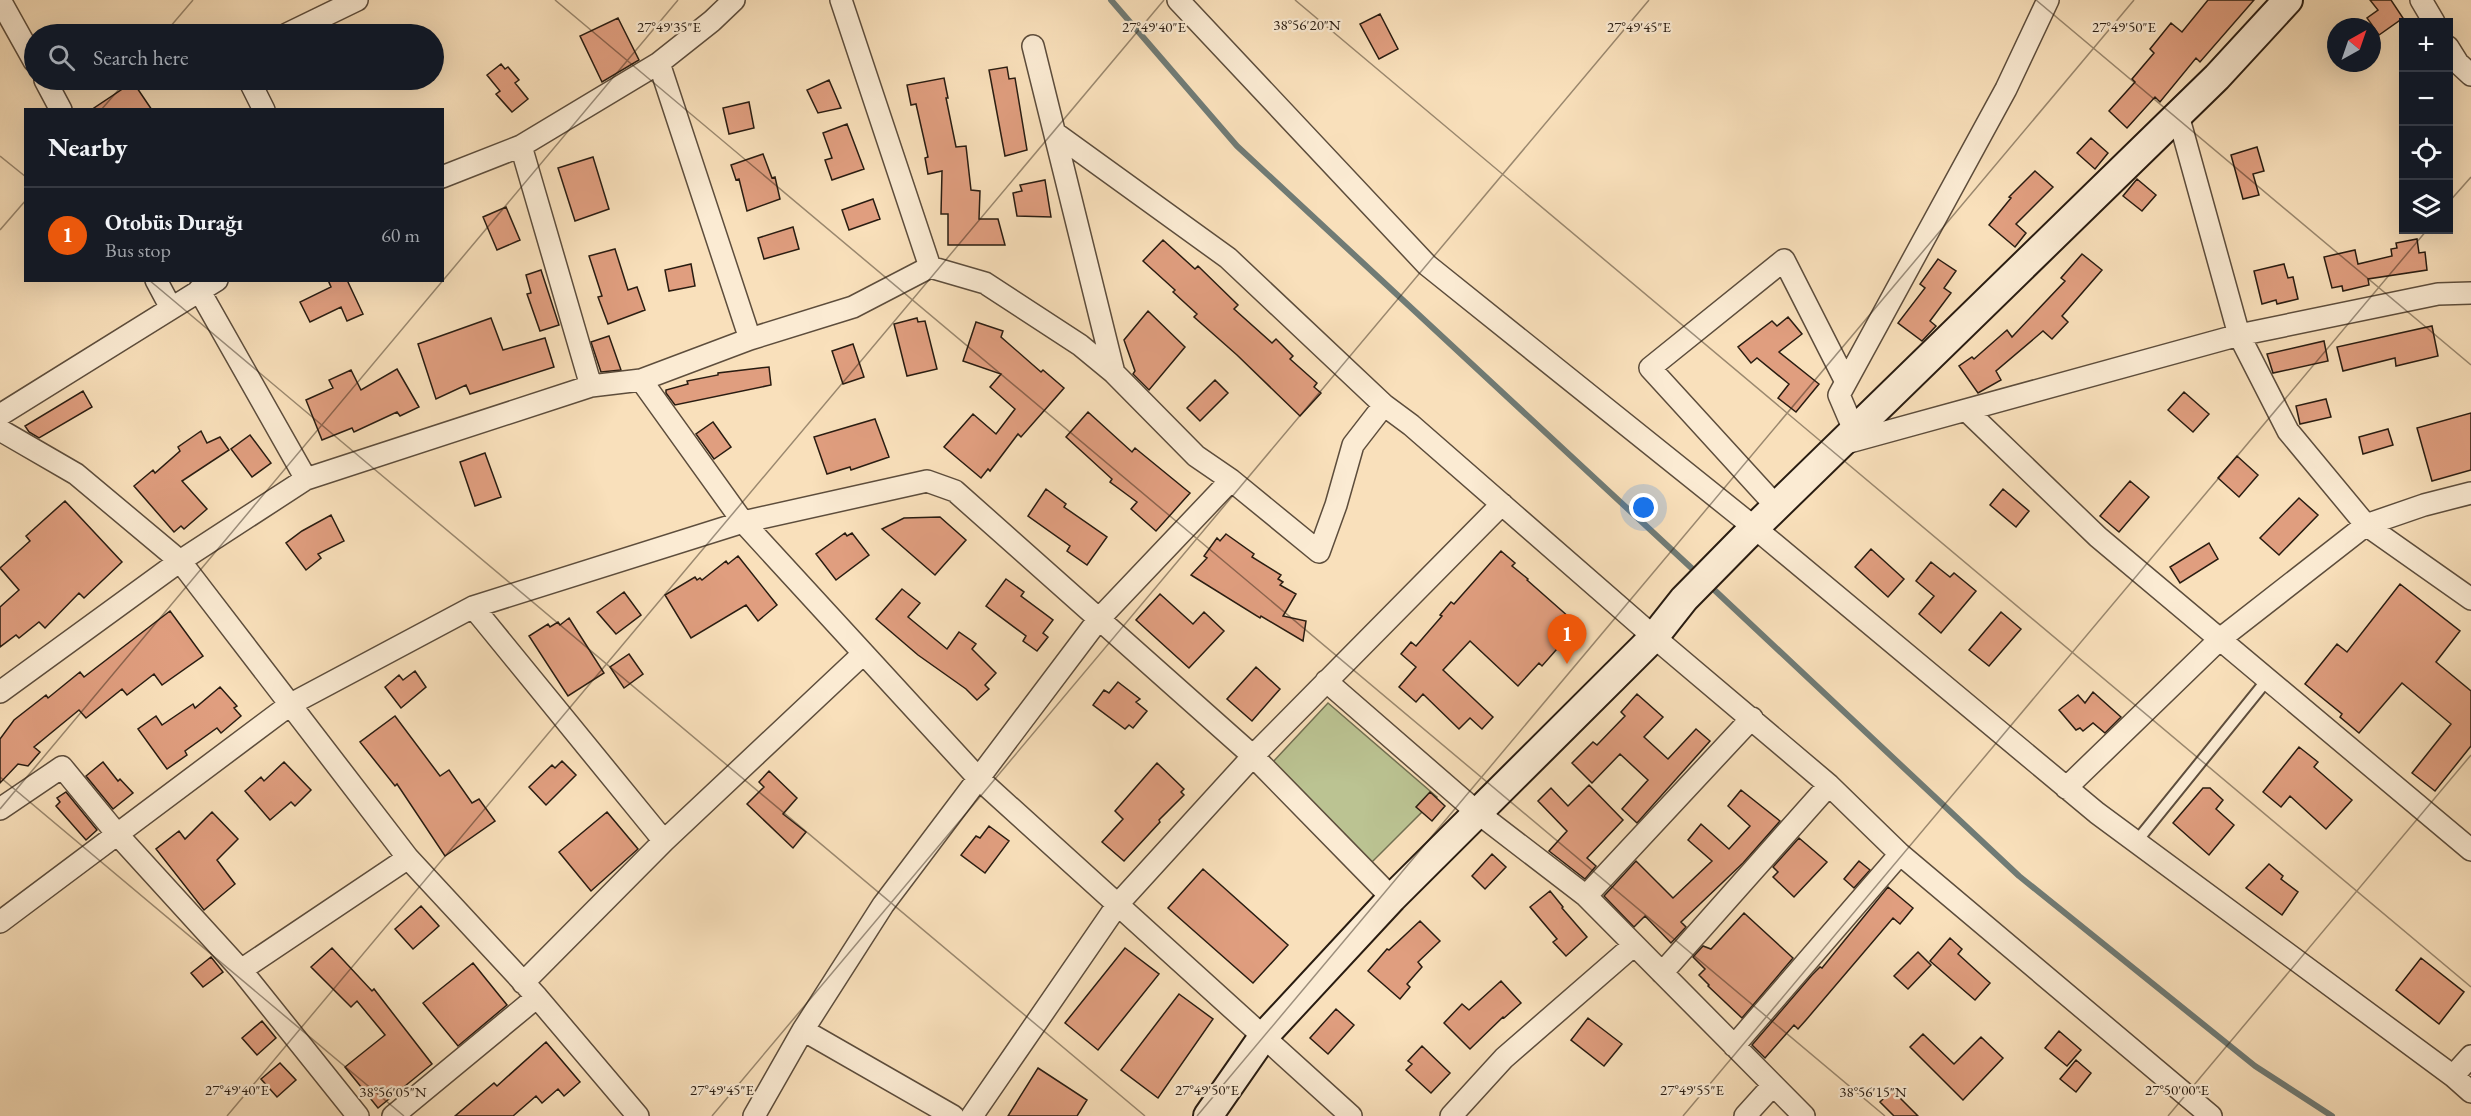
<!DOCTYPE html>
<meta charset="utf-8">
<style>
body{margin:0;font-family:"EB Garamond",serif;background:#20242c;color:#f1f3f6}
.controls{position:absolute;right:18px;top:18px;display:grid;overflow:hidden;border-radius:0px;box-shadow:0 6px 24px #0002}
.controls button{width:54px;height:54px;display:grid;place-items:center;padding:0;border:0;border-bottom:2px solid #363941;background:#171b24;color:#f1f3f6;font:30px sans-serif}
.compass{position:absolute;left:2327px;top:18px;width:54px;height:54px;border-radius:50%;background:#171b24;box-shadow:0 6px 24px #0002;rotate:40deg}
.you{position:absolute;left:1644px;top:508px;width:21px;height:21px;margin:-15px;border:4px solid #fff;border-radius:50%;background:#1a73e8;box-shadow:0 0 0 9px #1a73e833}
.badge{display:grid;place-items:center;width:39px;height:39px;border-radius:50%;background:#ea580c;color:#fff;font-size:20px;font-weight:700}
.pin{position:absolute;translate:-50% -50px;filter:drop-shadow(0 2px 3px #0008)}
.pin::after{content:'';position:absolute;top:32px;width:21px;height:18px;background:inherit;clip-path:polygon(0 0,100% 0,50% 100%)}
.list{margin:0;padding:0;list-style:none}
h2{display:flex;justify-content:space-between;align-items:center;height:78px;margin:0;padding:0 24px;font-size:26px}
h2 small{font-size:20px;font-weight:400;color:#9ea1a6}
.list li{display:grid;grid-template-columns:39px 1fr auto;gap:18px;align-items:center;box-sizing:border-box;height:96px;padding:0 24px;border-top:2px solid #363941}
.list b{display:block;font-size:22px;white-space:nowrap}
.list p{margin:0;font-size:20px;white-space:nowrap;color:#9ea1a6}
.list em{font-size:20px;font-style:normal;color:#9ea1a6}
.icon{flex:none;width:33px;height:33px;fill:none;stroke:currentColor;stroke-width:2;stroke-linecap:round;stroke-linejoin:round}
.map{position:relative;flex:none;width:2471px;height:1116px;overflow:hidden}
.search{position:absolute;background:#171b24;box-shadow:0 6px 24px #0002;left:24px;top:24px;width:420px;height:66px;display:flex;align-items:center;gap:15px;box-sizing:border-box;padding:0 21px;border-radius:33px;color:#9ea1a6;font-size:22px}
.panel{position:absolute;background:#171b24;box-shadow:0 6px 24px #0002;left:24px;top:108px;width:420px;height:174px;border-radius:0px}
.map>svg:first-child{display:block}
.green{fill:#bbc392;stroke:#727052;stroke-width:1.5}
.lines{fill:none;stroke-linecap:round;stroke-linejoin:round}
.stream{stroke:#707b75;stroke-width:6}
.building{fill:#e09e7f;stroke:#291c11;stroke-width:1.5}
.lane-casing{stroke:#5d4d3c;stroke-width:14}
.street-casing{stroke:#5d4d3c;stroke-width:24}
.secondary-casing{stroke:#291c11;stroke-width:32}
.lane{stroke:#fbebd3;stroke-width:10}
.street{stroke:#fbebd3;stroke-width:21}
.secondary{stroke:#fbebd3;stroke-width:28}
.ticks{fill:none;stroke:#291c11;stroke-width:1.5;stroke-opacity:0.45}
.ticks-label{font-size:15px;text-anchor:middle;fill:#291c11;stroke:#fbebd3;stroke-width:4.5;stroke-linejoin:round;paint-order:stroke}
</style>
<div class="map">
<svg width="2471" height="1116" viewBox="0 0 2471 1116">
<rect width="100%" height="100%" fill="#f9e0bb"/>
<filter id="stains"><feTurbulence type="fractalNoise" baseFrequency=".00333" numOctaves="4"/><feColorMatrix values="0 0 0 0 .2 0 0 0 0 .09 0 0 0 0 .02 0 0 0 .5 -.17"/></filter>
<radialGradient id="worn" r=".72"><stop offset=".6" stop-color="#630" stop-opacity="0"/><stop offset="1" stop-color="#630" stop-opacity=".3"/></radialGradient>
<path class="green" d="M1328,703L1437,797L1372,862L1272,763Z"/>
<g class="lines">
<path class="stream" d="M1111,0L1237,146L1699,575
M1708,584L2019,876L2255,1066L2332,1116"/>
</g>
<path class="building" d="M2208,0H2254L2200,62L2196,58L2160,102L2155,97L2127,128L2109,111L2135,82L2132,79L2154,53L2150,49L2171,23L2182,32Z
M2370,0H2391L2403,18L2379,35L2367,18L2378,10Z
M1380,14L1398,49L1379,59L1360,24Z
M618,18L639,60L602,82L580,36Z
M501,64L505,69L508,67L519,80L515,83L528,99L512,112L496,94L500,91L487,75Z
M1007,67L1009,79L1015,78L1027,150L1005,156L989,70Z
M944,78L948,98H946L956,147L966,146L971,190L980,191L979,219H998L1005,245H948V214H941L942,171L928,174L925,158L928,157L916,104L911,105L907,85Z
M829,80L841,108L818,113L807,90Z
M133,82L152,110H91Z
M749,102L754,128L729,134L723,108Z
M847,124L864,169L832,180L825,160L832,158L823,133Z
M2091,138L2108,153L2095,169L2077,153Z
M2257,147L2264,171L2253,174L2259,195L2243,199L2231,155Z
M763,154L772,178L775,177L780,199L747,211L739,179L736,180L731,165Z
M593,157L609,209L575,221L558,168Z
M2035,171L2053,187L2016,224L2026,233L2015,247L1989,225L2011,198L2009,197Z
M2137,179L2156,195L2142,211L2123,196Z
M1045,180L1051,217L1017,216L1013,193L1022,191L1020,185Z
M873,199L880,219L849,230L842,210Z
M506,207L520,240L497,250L483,217Z
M793,227L799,249L764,259L758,238Z
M2417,239L2419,253L2425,252L2427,270L2368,279L2369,285L2343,291L2342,286L2332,288L2324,257L2355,250L2358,264L2392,256L2391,249L2397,248L2396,243Z
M1163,240L1195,269L1198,266L1238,305L1234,309L1272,343L1276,339L1293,356L1290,359L1317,383L1314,387L1321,393L1300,416L1237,355L1194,317L1197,314L1173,292L1175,290L1143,261Z
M615,249L628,290L637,287L645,310L608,324L598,297L602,296L589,256Z
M2082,254L2102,270L2062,316L2068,322L2052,339L2043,331L1996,371L2001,380L1978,393L1959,366L1972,357L1974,359L2007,330L2012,337L2065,281L2061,278Z
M1938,259L1956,271L1944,288L1951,293L1930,321L1936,326L1922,341L1898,323L1925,288L1920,284Z
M691,264L695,286L669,291L665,270Z
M2284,264L2288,278L2293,277L2298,299L2277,304L2276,300L2262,304L2254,271Z
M541,270L559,325L540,331L527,294L531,293L526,275Z
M328,280H347L363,314L347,321L341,307L310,322L300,302L331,287Z
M1148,311L1185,347L1149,390L1133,374L1135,371L1124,340Z
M1788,317L1802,334L1779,352L1819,384L1796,412L1778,398L1789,384L1757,358L1751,363L1738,347L1772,321L1777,326Z
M491,318L503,350L545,338L554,367L470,394L466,385L436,399L418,344Z
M917,318L918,322L925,321L937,369L907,376L894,324Z
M976,322L1003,331L1001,337L1041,372L1043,370L1064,388L1021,437L1018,434L990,471L988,469L981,478L944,447L973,414L996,434L1015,409L990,387L1001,374L963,361Z
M2432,326L2438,356L2396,366L2395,358L2343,371L2337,347Z
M609,336L621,370L601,372L591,342Z
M2324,341L2328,361L2273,373L2267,354Z
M853,344L864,377L843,384L832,351Z
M769,367L771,385L675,405L666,393V390L688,384L687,381L718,375V373Z
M397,369L419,407L400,416L397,412L354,432L352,428L322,440L306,400L333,388L329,380L351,370L361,390Z
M1215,380L1228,393L1200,421L1187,408Z
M83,391L92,407L39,438L29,432L25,426Z
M2184,392L2209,414L2193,432L2168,410Z
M2326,399L2331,417L2300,424L2296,406Z
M1088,412L1132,452L1135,448L1190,493L1156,531L1131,509L1137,502L1110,482L1112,479L1066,437Z
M2471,413V470L2432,481L2417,428Z
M875,419L889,457L851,470L850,467L827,474L814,437Z
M713,422L731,447L714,459L696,434Z
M2388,429L2393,445L2363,454L2359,437Z
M201,431L207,443L220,437L229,450L182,481L207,509L184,529L181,526L174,532L134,486L153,470L155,473L180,451L178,447Z
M250,435L271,463L252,477L231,449Z
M485,453L501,497L475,506L460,462Z
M2237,456L2258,475L2239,497L2218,478Z
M2130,481L2149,497L2119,532L2100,516Z
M1046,489L1066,504L1064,507L1107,537L1087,565L1067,551L1070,546L1028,516Z
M2003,489L2029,511L2016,527L1990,505Z
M2299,498L2318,515L2279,555L2260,538Z
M65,501L122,562L84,598L79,593L45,628L39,622L19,638L16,635L0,647V607L19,590L0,568L30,541L26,536Z
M331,515L344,541L318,554L321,558L306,570L286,543L302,531Z
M940,517L966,540L935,575L882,529L904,518Z
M845,533L847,536L852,533L869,555L836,580L816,554Z
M1226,534L1254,554L1252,557L1281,575L1278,579L1283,582L1280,585L1296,594L1283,616L1306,621L1303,641L1261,616L1260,618L1191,575L1207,558L1204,556L1217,538L1220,541Z
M2209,543L2218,559L2180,583L2170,567Z
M1871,549L1904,579L1888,597L1855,567Z
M1501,551L1515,563L1512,566L1528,579L1527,580L1578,625L1542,666L1539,663L1518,686L1470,641L1443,670L1493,717L1482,729L1470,718L1459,729L1423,694L1416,702L1399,687L1416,667L1401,654L1411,642L1416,646L1442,616L1440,615L1451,602L1454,604Z
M738,556L777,605L758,621L746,605L691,638L665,595L695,577L697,580L700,578L702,580L726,561L728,564Z
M1931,562L1950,577L1954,573L1976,591L1941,633L1919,614L1934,596L1916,581Z
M1006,579L1024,592L1021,596L1053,620L1043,633L1048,637L1037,651L1023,641L1026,636L986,606Z
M2400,584L2460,631L2436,662L2471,691V746L2435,791L2412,773L2451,724L2402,683L2359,733L2340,717L2342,714L2305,684L2337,644L2347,652Z
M902,589L920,603L908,617L947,649L959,632L976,644L972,649L996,673L985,685L989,689L977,700L966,689L918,655L876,619Z
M624,592L641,615L616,634L597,612Z
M1160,594L1193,624L1204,612L1224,631L1189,668L1136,620Z
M170,611L203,656L162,685L154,674L127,695L122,689L86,718L79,710L34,747L40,752L28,766L18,764L0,783V739L14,720L46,695L48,698L80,672L84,677Z
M2001,612L2021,629L1989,666L1969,650Z
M569,618L604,673L568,696L529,636L548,624L550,627L558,622L560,625Z
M629,654L643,674L624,688L610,667Z
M1256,667L1280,689L1252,721L1227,699Z
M415,671L426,687L401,708L385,687L399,675L403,680Z
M1118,682L1140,699L1136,702L1147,711L1133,728L1129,725L1125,729L1093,705L1104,690L1109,693Z
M220,687L237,706L234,708L241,716L221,733L217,728L185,751L187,755L167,769L138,729L156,716L162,725L193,704L195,708Z
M2093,692L2121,717L2105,733L2093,723L2083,731L2080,728L2076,730L2059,710L2078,695L2085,703Z
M1637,694L1663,717L1644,737L1668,759L1696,729L1710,741L1637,823L1622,809L1648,780L1620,754L1592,783L1572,763L1593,742L1597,745L1625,716L1621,712Z
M395,716L440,776L449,770L472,803L479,799L495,821L445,856L397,784L395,786L360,742Z
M2299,747L2318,762L2314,767L2352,800L2326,829L2290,796L2281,807L2263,792Z
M562,761L576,775L546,805L529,787L552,765L555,768Z
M103,762L118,781L120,779L133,793L113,809L86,776Z
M284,762L311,790L295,806L291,802L270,820L245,791L261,777L264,781Z
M1157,763L1184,789L1181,792L1184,795L1159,820L1160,822L1124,861L1102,842L1123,819L1115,811Z
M769,771L797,798L783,814L806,832L793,848L747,804L764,787L759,782Z
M1589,785L1623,820L1587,858L1596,866L1585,879L1549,851L1567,831L1538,801L1551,788L1568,806Z
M2203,788H2210L2223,800L2216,809L2234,825L2209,855L2173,823Z
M1741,790L1780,821L1743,863L1681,922L1686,927L1671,943L1645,916L1634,927L1604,896L1636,861L1673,898L1712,861L1688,840L1701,824L1729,849L1750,826L1728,806Z
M66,792L97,830L86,840L56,806L60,802L57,798Z
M1430,792L1445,806L1432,821L1416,807Z
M212,812L238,839L217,860L235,884L204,910L156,849L179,831L185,839Z
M607,812L638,849L591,891L559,852Z
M989,826L1009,841L985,873L961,855L976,836L980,838Z
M1799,838L1827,862L1794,897L1773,877L1778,872L1773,867Z
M1492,854L1506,867L1485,889L1472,876Z
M1859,861L1870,870L1854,888L1844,879Z
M2269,864L2283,876L2281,879L2298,892L2282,915L2246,888Z
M1203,869L1288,945L1253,983L1168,908Z
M1888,887L1913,908L1900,924L1893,918L1806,1020L1798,1029L1794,1025L1765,1058L1752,1045L1812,975L1820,967L1822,968Z
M1550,891L1563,907L1562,908L1587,937L1566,956L1553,942L1557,939L1530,907Z
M421,906L439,926L413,949L395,929Z
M1744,913L1793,958L1742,1018L1708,986L1709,985L1699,975L1705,969L1693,957L1703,946L1711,949Z
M1420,921L1440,941L1418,962L1422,967L1407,984L1410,987L1400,999L1368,971L1387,949L1389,950Z
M1950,938L1962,949L1958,954L1990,983L1975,1000L1930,961Z
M332,948L372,991L374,989L432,1064L378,1108L345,1067L385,1035L357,1001L351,1007L311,967Z
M1125,948L1159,974L1098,1050L1065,1023Z
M1918,952L1931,965L1908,989L1894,976Z
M211,957L223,972L203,987L191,973Z
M2421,958L2464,992L2439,1024L2396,990Z
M473,963L507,1005L458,1046L423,1003Z
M1501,981L1521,1003L1504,1018L1503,1017L1470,1049L1444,1023L1462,1004L1469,1010Z
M1179,994L1213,1019L1158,1098L1121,1070Z
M1336,1009L1354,1025L1328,1054L1310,1038Z
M1588,1018L1622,1044L1604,1066L1571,1040Z
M262,1021L276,1038L257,1055L242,1038Z
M2059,1031L2081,1050L2067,1066L2045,1048Z
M1923,1034L1954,1064L1981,1037L2003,1058L1963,1100L1910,1047Z
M546,1042L580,1082L564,1096L558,1089L542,1103L536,1096L513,1116H455L494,1083L497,1086Z
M1422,1046L1450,1073L1431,1093L1406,1070L1412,1064L1408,1061Z
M2076,1060L2091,1073L2076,1092L2060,1079Z
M280,1063L296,1080L277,1097L261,1079Z
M1038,1068L1087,1100L1077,1116H1008Z
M1892,1090L1918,1116H1894L1880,1102Z"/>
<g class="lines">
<defs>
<path id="lane" d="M2136,842L2267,680"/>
<path id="street" d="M0,0L34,61
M841,0L930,267L985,283L1080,345L1114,373L1196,456L1231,480L1319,552L1336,505L1353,445L1384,405
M1178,0L1427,265L1755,528L2097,813L2453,1076L2471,1092
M2421,0L2434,22
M287,34L357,0
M1033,46L1114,373
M2448,47L2458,63L2471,75
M659,63L750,339
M45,80L61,110
M249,80L264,110
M2178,115L2239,335L2288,431L2366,525L2471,599
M1055,133L1228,258L1384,405L1411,425L1654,637L1829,785L1900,854L2211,1116
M521,146L591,386
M442,177L521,146L659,63L712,21L734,0
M156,280L171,308
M199,290L306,479
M641,380L743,522L979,779L1351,1116
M1966,410L2098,537L2471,850
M0,415L217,280
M0,430L76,474L180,561L408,858L537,997L638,1116
M1854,430L1839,395L2006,89L2048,0
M1842,444L2239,335L2438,294L2471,293
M1776,506L1650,368L1784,260L1846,382
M473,607L664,841
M1326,681L1478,813L1586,896L1804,1116
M0,692L180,561L306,479L591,386L641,380L750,339L853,307L930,267
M2066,788L2220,639L2366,525L2424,505L2471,493
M0,809L62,767L117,834L241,970L358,1116
M1586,896L1752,718
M0,922L291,704L473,607L743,522L927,481L955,491L1253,756L1392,898
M241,970L408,858
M1662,973L1829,785
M523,983L664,841L863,654
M803,1030L953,1116
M1734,1046L1900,854
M2453,1076L2471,1056
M393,1116L537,997
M754,1116L803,1030L883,905L1098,620L1231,480
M972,1116L1118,904L1253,756L1502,504
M1451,1116L1504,1058L1634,945
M1745,1116L1773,1085"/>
<path id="secondary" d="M1208,1116L1263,1037L1392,898L1654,637L1684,599L1744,538L2217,77L2288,0"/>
</defs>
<use href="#lane" class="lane-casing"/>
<use href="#street" class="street-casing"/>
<use href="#secondary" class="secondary-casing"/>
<use href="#lane" class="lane"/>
<use href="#street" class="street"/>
<use href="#secondary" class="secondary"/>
</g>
<path class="ticks" d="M555,0L1885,1116M1295,0L2471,987M2036,0L2471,365M164,34L193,0M101,110L127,80M0,156L26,177M2448,203L2471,177M0,230L26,200M149,280L1145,1116M0,777L404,1116M0,809L678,0M227,1116L1164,0M712,1116L1649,0M1197,1116L2134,0M1683,1116L2427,230M2168,1116L2471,755"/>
<g class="ticks-label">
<text x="1307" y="30">38°56'20"N</text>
<text x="669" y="32">27°49'35"E</text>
<text x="1154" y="32">27°49'40"E</text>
<text x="1639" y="32">27°49'45"E</text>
<text x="2124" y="32">27°49'50"E</text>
<text x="237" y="1095">27°49'40"E</text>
<text x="722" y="1095">27°49'45"E</text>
<text x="1207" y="1095">27°49'50"E</text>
<text x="1692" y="1095">27°49'55"E</text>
<text x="2177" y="1095">27°50'00"E</text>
<text x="393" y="1097">38°56'05"N</text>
<text x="1873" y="1097">38°56'15"N</text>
</g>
<rect width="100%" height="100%" filter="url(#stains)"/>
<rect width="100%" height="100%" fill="url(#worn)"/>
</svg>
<div class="controls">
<button>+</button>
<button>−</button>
<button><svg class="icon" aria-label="locate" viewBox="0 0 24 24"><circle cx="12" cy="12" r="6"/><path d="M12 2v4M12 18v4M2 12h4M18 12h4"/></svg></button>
<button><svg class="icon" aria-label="layers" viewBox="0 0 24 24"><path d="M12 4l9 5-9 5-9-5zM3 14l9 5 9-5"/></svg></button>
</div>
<svg class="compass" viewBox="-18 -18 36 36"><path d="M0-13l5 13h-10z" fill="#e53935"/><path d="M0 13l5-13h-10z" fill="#9ea1a6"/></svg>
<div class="you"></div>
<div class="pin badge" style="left:1567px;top:664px">1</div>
<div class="search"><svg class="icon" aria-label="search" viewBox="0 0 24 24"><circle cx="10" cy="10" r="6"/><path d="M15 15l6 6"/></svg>Search here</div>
<section class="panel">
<h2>Nearby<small></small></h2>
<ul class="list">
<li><span class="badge">1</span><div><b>Otobüs Durağı</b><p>Bus stop</p></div><em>60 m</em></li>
</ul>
</section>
</div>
